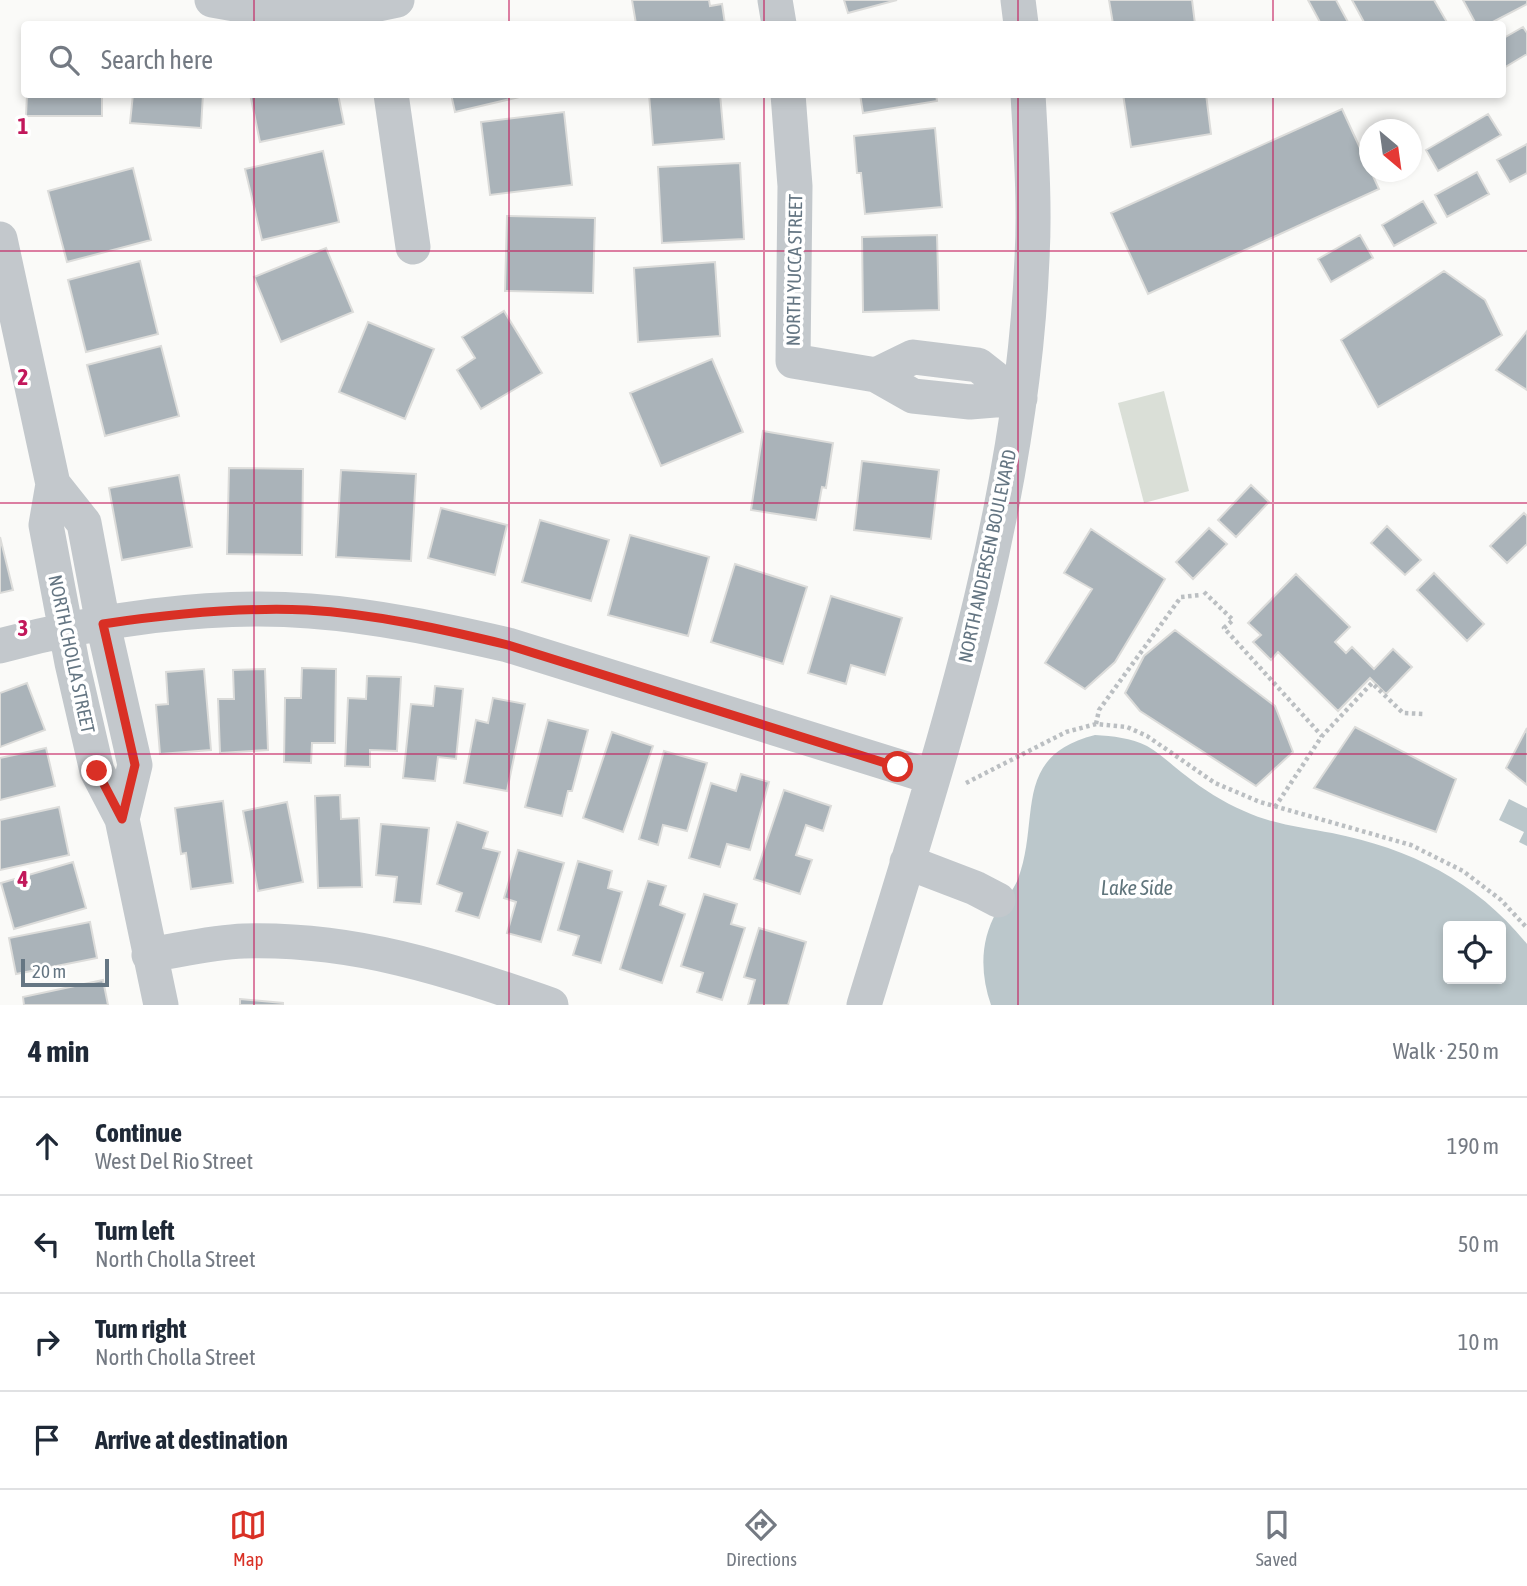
<!DOCTYPE html>
<meta charset="utf-8">
<style>
body{margin:0;font-family:"Asap Condensed",sans-serif;background:#f2f2f3;color:#1f2937}
.controls{position:absolute;right:21px;bottom:21px;display:grid;overflow:hidden;border-radius:7px;box-shadow:0 4px 10px #0003}
.controls button{width:63px;height:63px;display:grid;place-items:center;padding:0;border:0;border-bottom:2px solid #e0e1e3;background:#fff;color:#1f2937;font:35px sans-serif}
.compass{position:absolute;left:1359px;top:119px;width:63px;height:63px;border-radius:50%;background:#fff;box-shadow:0 4px 10px #0003;rotate:151deg}
.scale{position:absolute;left:21px;bottom:18px;width:88px;box-sizing:border-box;padding-left:7px;border:4px solid #657683;border-top:0;font-size:19px;line-height:24px;white-space:nowrap;color:#657683;-webkit-text-stroke:5px #fff;paint-order:stroke}
.stop{position:absolute;width:21px;height:21px;margin:-16px;border:5px solid #d93025;border-radius:50%;background:#fff}
.stop.end{background:#d93025;border-color:#fff;box-shadow:0 2px 7px #0008}
.list{margin:0;padding:0;list-style:none}
h2{display:flex;justify-content:space-between;align-items:center;height:91px;margin:0;padding:0 28px;font-size:30px}
h2 small{font-size:23px;font-weight:400;color:#747a83}
.list li{display:grid;grid-template-columns:46px 1fr auto;gap:21px;align-items:center;box-sizing:border-box;height:98px;padding:0 28px;border-top:2px solid #e0e1e3}
.list b{display:block;font-size:26px;white-space:nowrap}
.list p{margin:0;font-size:23px;white-space:nowrap;color:#747a83}
.list em{font-size:23px;font-style:normal;color:#747a83}
.icon{flex:none;width:38px;height:38px;fill:none;stroke:currentColor;stroke-width:2;stroke-linecap:round;stroke-linejoin:round}
.map{position:relative;flex:none;width:1527px;height:1005px;overflow:hidden}
.search{position:absolute;background:#fff;box-shadow:0 4px 10px #0003;left:21px;right:21px;top:21px;height:77px;display:flex;align-items:center;gap:18px;box-sizing:border-box;padding:0 24px;border-radius:7px;color:#747a83;font-size:26px}
.sheet{height:483px;background:#fff}
nav{display:flex;justify-content:space-around;align-items:center;box-sizing:border-box;height:98px;border-top:2px solid #e0e1e3;background:#fff;font-size:19px;color:#747a83}
nav a{display:grid;justify-items:center;gap:4px}
nav .on{color:#d93025}
.map>svg:first-child{display:block}
.green{fill:#dadfd7}
.water{fill:#bbc7cb;fill-rule:evenodd}
.building{fill:#aab3b9;stroke:#dcdcda;stroke-width:2}
.lines{fill:none;stroke-linecap:round;stroke-linejoin:round}
.path{stroke:#bbbfc2;stroke-width:4.5;stroke-dasharray:3.5 3.5;stroke-linecap:butt}
.minor{stroke:#c3c8cc;stroke-width:35}
.route{stroke:#d93025;stroke-width:9}
.grid{fill:none;stroke:#c2185b;stroke-width:2;stroke-opacity:0.55}
.labels{text-anchor:middle;stroke-width:7;stroke-linejoin:round;paint-order:stroke}
.street-label{font-size:19px;fill:#657683;stroke:#fff}
.water-label{font-size:21px;font-style:italic;fill:#60757c;stroke:#fff}
.grid-label{font-size:23px;text-anchor:middle;font-weight:bold;fill:#c2185b;stroke:#fff;stroke-width:7;stroke-linejoin:round;paint-order:stroke}
</style>
<div class="map">
<svg width="1527" height="1005" viewBox="0 0 1527 1005">
<rect width="100%" height="100%" fill="#fafaf8"/>
<path class="green" d="M1164,391L1189,491L1144,503L1118,403Z"/>
<path class="water" d="M1095,735C1113,736 1131,738 1147,746C1161,754 1173,766 1185,775C1204,790 1223,802 1244,811C1272,824 1303,828 1332,833C1411,849 1476,881 1527,944V1005H991C980,973 980,941 997,911C1004,901 1013,891 1018,879C1041,818 1011,756 1095,735ZM1448,926H1501V979H1448Z
M1509,799L1527,808V846L1519,842L1524,832L1499,820Z"/>
<path class="building" d="M632,0H709L710,6L722,4L725,24H636Z
M844,0H897L848,13Z
M1109,0H1192L1195,24H1113Z
M1308,0H1336L1349,24H1321Z
M1352,0H1434L1448,24H1365Z
M1463,0H1527V4L1489,24H1476Z
M1523,27L1527,33V54L1502,69V39Z
M27,94H102V116H26Z
M133,94H203L201,128L130,123Z
M250,94H338L344,124L260,142Z
M451,94H532L455,112Z
M649,94H720L724,139L653,145Z
M860,94H936L937,101L863,113Z
M1123,94H1206L1211,134L1131,147Z
M1342,109L1379,189L1148,294L1111,213Z
M564,112L572,185L490,195L481,122Z
M1488,114L1501,135L1438,171L1426,150Z
M935,128L942,207L865,214L861,173H857L854,136Z
M1527,144V173L1510,182L1497,160Z
M323,151L339,222L262,240L245,169Z
M740,163L744,239L662,243L658,167Z
M133,168L151,240L67,262L48,191Z
M1477,172L1489,194L1447,217L1435,195Z
M1423,201L1436,223L1394,246L1382,225Z
M507,216L595,218L593,293L505,291Z
M937,235L939,310L863,312L862,237Z
M1360,235L1373,258L1331,282L1318,259Z
M326,248L353,312L281,342L254,277Z
M140,261L158,334L86,352L68,280Z
M715,262L720,336L638,342L634,268Z
M1444,271L1485,300L1502,335L1378,407L1341,340Z
M504,311L542,373L481,409L457,370L475,358L462,337Z
M368,322L434,349L405,419L339,392Z
M1527,331V390L1496,370Z
M161,346L179,416L105,436L87,365Z
M712,359L743,432L661,466L630,393Z
M763,431L833,443L826,488L822,487L816,520L751,510Z
M862,461L939,470L931,539L854,530Z
M229,468L303,469L302,555L227,554Z
M341,470L416,474L411,561L336,557Z
M179,475L192,547L122,560L109,488Z
M1251,485L1269,502L1236,537L1218,520Z
M441,508L507,525L495,575L428,558Z
M1524,513L1527,516V544L1507,563L1490,546Z
M540,520L609,540L591,601L522,582Z
M1387,526L1421,560L1405,575L1371,543Z
M1209,528L1227,544L1193,579L1176,562Z
M1091,529L1165,579L1115,662L1085,689L1045,663L1092,589L1064,573Z
M630,535L709,557L688,636L608,615Z
M0,537L13,590L0,593Z
M735,564L807,587L783,664L711,642Z
M1434,573L1484,624L1467,641L1417,590Z
M1296,574L1350,627L1335,642L1346,653L1352,647L1374,669L1393,649L1412,667L1386,694L1370,678L1338,711L1278,652L1271,660L1253,642L1261,635L1248,623Z
M831,596L902,618L885,675L851,665L846,684L808,673Z
M1175,630L1275,706L1293,752L1256,786L1140,711L1125,693L1144,656Z
M302,668L336,669L335,743H312L311,763L284,762L285,698H301Z
M204,669L211,750L160,754L156,705L168,704L166,672Z
M265,669L268,750L220,753L218,699H234L233,670Z
M367,676L401,677L397,751L370,750V767L345,766L348,698L366,699Z
M27,683L45,730L0,747V693Z
M435,686L463,689L456,759L438,757L435,781L403,778L411,704L433,706Z
M493,698L525,704L507,791L464,783L476,720L488,723Z
M548,720L588,730L572,791H568L562,816L525,807Z
M1355,727L1456,779L1436,832L1314,788Z
M1527,728V785L1506,768Z
M612,732L653,746L623,832L583,818Z
M46,748L55,786L0,800V758Z
M664,751L707,763L687,831L663,825L658,845L639,839Z
M741,774L769,782L750,850L727,844L720,867L689,858L711,783L736,791Z
M784,790L831,806L823,831L806,825L796,855L812,860L800,894L754,879Z
M340,795L341,819L359,818L362,887L318,888L315,796Z
M223,801L233,883L191,889L186,853L181,854L175,808Z
M287,802L303,882L258,891L243,811Z
M59,807L69,855L0,870V820Z
M457,822L488,832L483,848L500,852L479,918L456,911L462,893L437,884Z
M381,824L429,828L421,904L394,902L397,877L376,875Z
M518,850L564,863L541,942L507,933L516,902L504,898Z
M578,861L612,871L608,888L622,892L601,963L573,955L579,936L558,930Z
M73,862L86,908L14,929L1,883Z
M648,881L666,886L660,905L685,914L662,983L620,969Z
M704,894L737,904L731,924L745,928L722,1000L697,992L703,973L681,966Z
M90,922L97,958L16,974L9,938Z
M759,928L806,942L788,1005H748L755,980L744,977Z
M103,980L108,1005H24L23,997Z
M240,999L283,1003V1005H240Z"/>
<g class="lines">
<path class="path" d="M1204,592L1233,620L1224,628L1322,736
M1096,724L1099,710L1181,597L1201,595
M966,783L1066,732L1096,724L1127,727L1147,736L1215,783L1260,802L1411,845L1463,871L1501,900L1527,928
M1275,807L1322,736L1372,683L1403,713L1425,714"/>
<path class="minor" d="M212,0L281,12L373,5L397,0
M775,0L779,24
M1018,0L1021,24
M391,94L413,247
M788,94L795,186L793,361L876,375L913,396L970,402L1020,398
M0,239L53,484L46,525L72,663L97,771L122,819L161,1005
M876,375L913,357L978,365L1020,398
M53,484L84,523L103,624L135,765L122,819
M0,646C94,620 212,603 310,611C377,616 443,630 508,645L932,777
M907,862L975,888L998,900
M149,955C180,950 213,942 244,941C355,938 447,969 551,1005
M864,1005C938,762 1022,515 1032,258C1035,204 1031,149 1028,94"/>
</g>
<g class="lines">
<path class="route" d="M97,771L122,819L135,765L103,624C170,614 239,607 307,610C375,614 442,629 508,645L898,767"/>
</g>
<path class="grid" d="M254,0V24M509,0V24M764,0V24M1018,0V24M1273,0V24M254,94V1005M509,94V1005M764,94V1005M1018,94V1005M1273,94V1005M0,251H1527M0,503H1527M0,754H1527"/>
<g class="labels">
<g class="street-label">
<text transform="translate(794 270) rotate(-89)" y="7">NORTH YUCCA STREET</text>
<text transform="translate(987 556) rotate(-78)" y="7">NORTH ANDERSEN BOULEVARD</text>
<text transform="translate(72 654) rotate(78)" y="7">NORTH CHOLLA STREET</text>
</g>
<g class="water-label">
<text x="1137" y="895">Lake Side</text>
</g>
</g>
<g class="grid-label">
<text x="23" y="134">1</text>
<text x="23" y="385">2</text>
<text x="23" y="636">3</text>
<text x="23" y="887">4</text>
</g>
</svg>
<div class="controls">
<button><svg class="icon" aria-label="locate" viewBox="0 0 24 24"><circle cx="12" cy="12" r="6"/><path d="M12 2v4M12 18v4M2 12h4M18 12h4"/></svg></button>
</div>
<svg class="compass" viewBox="-18 -18 36 36"><path d="M0-13l5 13h-10z" fill="#e53935"/><path d="M0 13l5-13h-10z" fill="#747a83"/></svg>
<div class="scale">20 m</div>
<div class="stop" style="left:898px;top:767px"></div>
<div class="stop end" style="left:97px;top:771px"></div>
<div class="search"><svg class="icon" aria-label="search" viewBox="0 0 24 24"><circle cx="10" cy="10" r="6"/><path d="M15 15l6 6"/></svg>Search here</div>
</div>
<section class="sheet">
<h2>4 min<small>Walk · 250 m</small></h2>
<ul class="list">
<li><svg class="icon" aria-label="ahead" viewBox="0 0 24 24"><path d="M12 20V5M6 11l6-6 6 6"/></svg><div><b>Continue</b><p>West Del Rio Street</p></div><em>190 m</em></li>
<li><svg class="icon" aria-label="left" viewBox="0 0 24 24"><path d="M17 20v-9H6M10 6l-5 5 5 5"/></svg><div><b>Turn left</b><p>North Cholla Street</p></div><em>50 m</em></li>
<li><svg class="icon" aria-label="right" viewBox="0 0 24 24"><path d="M7 20v-9h11M14 6l5 5-5 5"/></svg><div><b>Turn right</b><p>North Cholla Street</p></div><em>10 m</em></li>
<li><svg class="icon" aria-label="arrive" viewBox="0 0 24 24"><path d="M6 21V4h12l-3 4 3 4H6"/></svg><div><b>Arrive at destination</b></div></li>
</ul>
</section>
<nav>
<a class="on"><svg class="icon" aria-label="map" viewBox="0 0 24 24"><path d="M3 6l6-2 6 2 6-2v14l-6 2-6-2-6 2zM9 4v14M15 6v14"/></svg>Map</a>
<a><svg class="icon" aria-label="directions" viewBox="0 0 24 24"><path d="M12 3l9 9-9 9-9-9zM9 14v-3h6M13 9l2 2-2 2"/></svg>Directions</a>
<a><svg class="icon" aria-label="saved" viewBox="0 0 24 24"><path d="M7 4h10v16l-5-4-5 4z"/></svg>Saved</a>
</nav>
